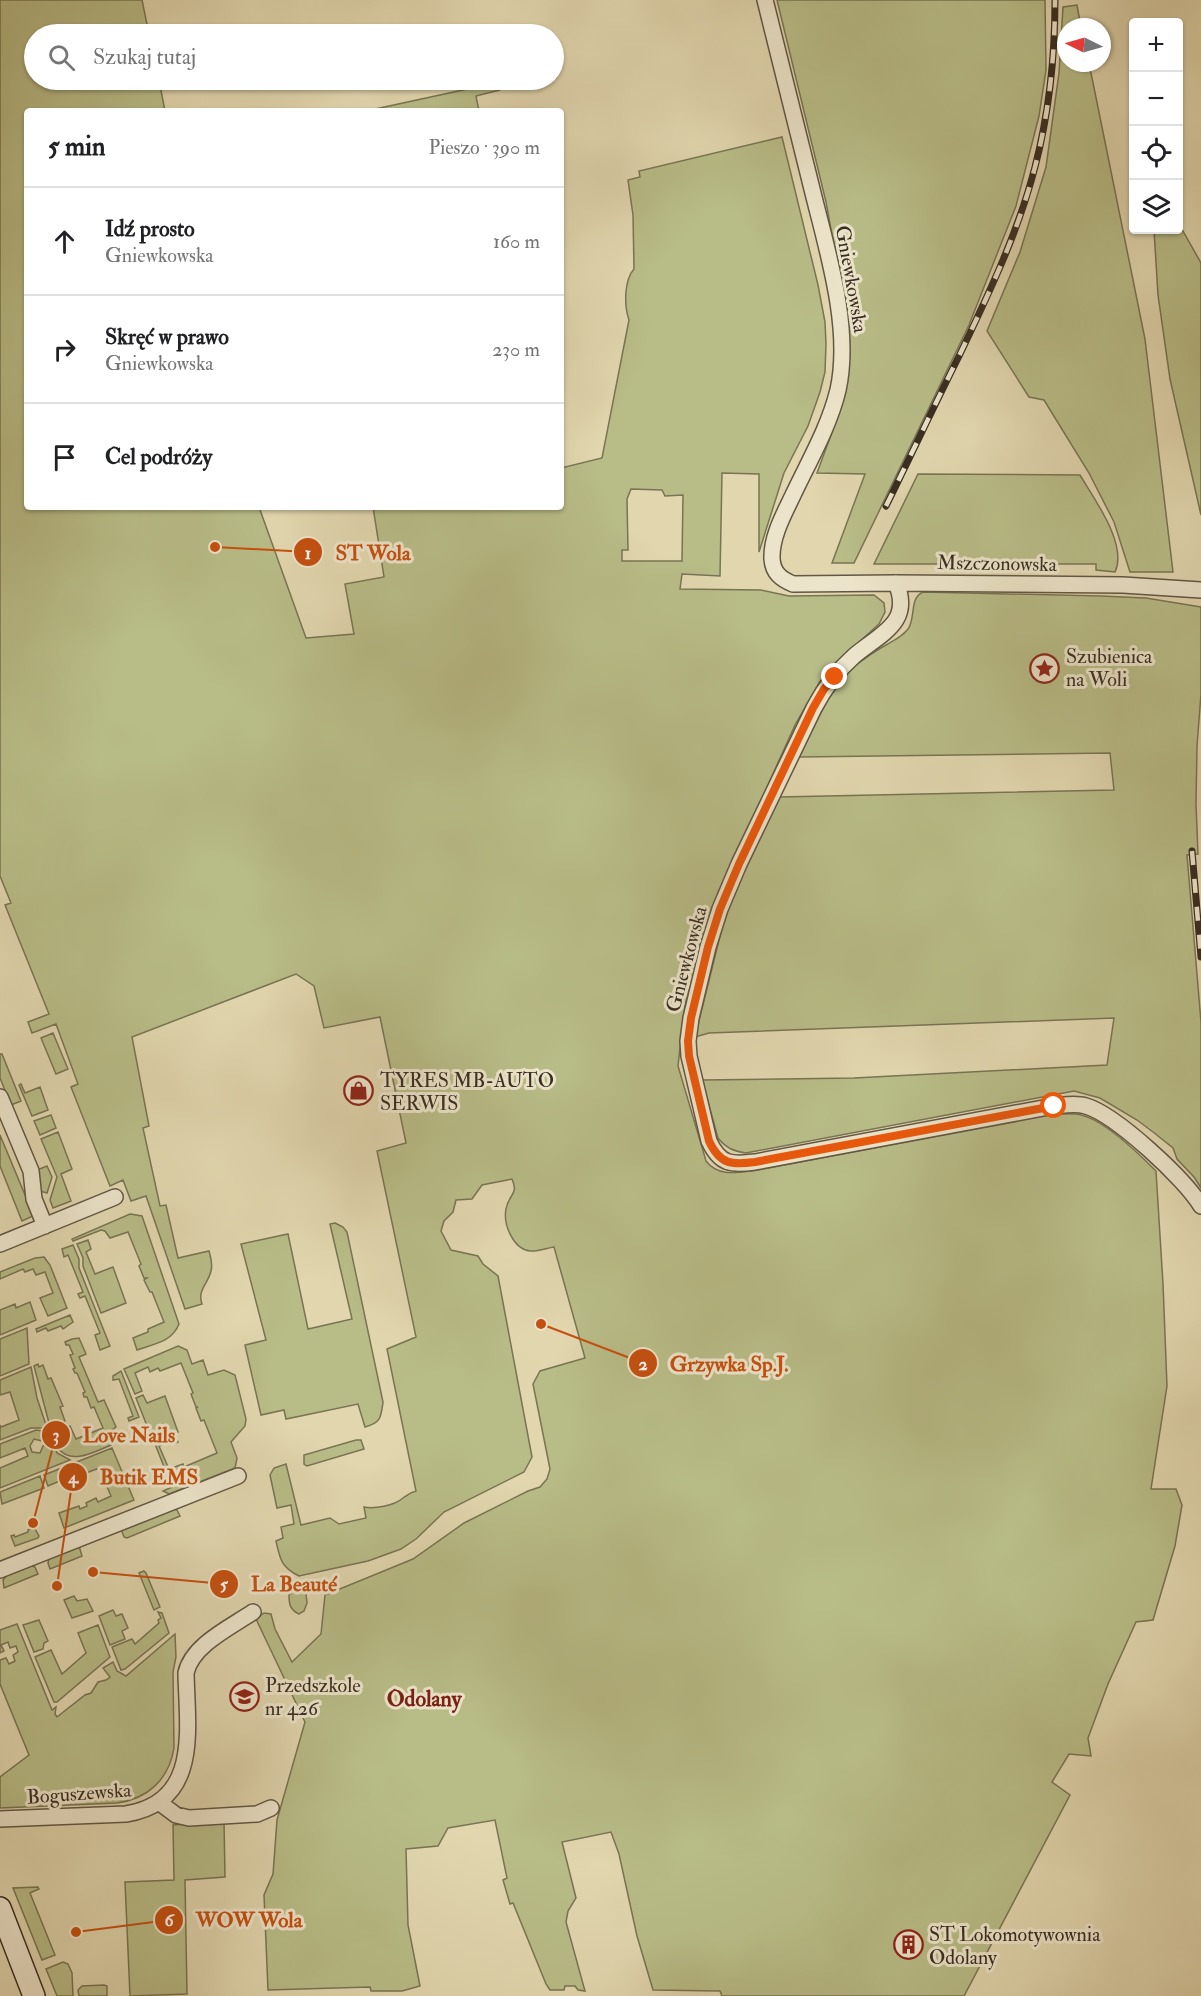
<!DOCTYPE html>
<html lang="pl">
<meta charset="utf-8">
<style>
body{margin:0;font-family:"IM FELL Double Pica",serif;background:#f6f6f6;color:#202124}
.controls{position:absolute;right:18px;top:18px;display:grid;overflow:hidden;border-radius:6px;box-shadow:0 2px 4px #0004}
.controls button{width:54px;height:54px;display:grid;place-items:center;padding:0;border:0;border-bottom:2px solid #e0e0e0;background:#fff;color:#202124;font:30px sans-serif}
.compass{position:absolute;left:1057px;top:18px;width:54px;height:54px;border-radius:50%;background:#fff;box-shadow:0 2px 4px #0004;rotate:275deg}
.stop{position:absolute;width:18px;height:18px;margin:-14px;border:4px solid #ea580c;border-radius:50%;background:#fff}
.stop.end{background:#ea580c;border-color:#fff;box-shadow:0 2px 6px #0008}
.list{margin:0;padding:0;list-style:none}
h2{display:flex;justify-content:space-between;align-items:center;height:78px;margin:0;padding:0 24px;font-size:26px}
h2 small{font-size:20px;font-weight:400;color:#757577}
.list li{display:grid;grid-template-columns:39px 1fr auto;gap:18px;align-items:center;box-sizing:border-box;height:108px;padding:0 24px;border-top:2px solid #e0e0e0}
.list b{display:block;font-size:22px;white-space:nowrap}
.list p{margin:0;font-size:20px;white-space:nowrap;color:#757577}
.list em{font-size:20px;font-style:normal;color:#757577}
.icon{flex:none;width:33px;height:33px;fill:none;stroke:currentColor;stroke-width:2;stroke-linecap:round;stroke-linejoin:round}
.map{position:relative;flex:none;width:1201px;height:1996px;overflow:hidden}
.search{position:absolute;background:#fff;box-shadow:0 2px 4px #0004;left:24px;top:24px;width:540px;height:66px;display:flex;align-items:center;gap:15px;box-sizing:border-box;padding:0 21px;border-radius:33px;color:#757577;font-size:22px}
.panel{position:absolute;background:#fff;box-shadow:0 2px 4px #0004;left:24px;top:108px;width:540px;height:402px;border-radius:6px}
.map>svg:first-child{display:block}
.green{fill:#b8bc87;stroke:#787454;stroke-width:1.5;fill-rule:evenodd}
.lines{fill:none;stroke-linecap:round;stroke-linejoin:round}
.street-casing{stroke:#625745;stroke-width:18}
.secondary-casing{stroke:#382d22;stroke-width:24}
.street{stroke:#ece4ca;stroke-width:15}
.secondary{stroke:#ece4ca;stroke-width:21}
.rail-casing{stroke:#382d22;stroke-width:7}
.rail{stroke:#ece4ca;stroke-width:4.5;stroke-dasharray:14;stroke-linecap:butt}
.route{stroke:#ea580c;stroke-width:8}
.labels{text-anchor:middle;stroke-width:6;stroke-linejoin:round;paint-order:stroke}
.street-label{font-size:20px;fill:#382d22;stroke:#ece4ca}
.poi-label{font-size:20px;fill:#382d22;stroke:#ece4ca;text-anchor:start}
.quarter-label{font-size:22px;font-weight:bold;fill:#7a1f14;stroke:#ece4ca}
.leader{fill:none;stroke:#c55010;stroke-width:2}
.callout-dot{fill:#c55010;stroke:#ece4ca;stroke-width:2}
.mark-label{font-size:18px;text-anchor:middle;font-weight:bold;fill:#fff}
.callout-label{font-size:21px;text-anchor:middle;font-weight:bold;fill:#c55010;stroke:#ece4ca;stroke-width:6;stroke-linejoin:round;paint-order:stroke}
</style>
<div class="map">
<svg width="1201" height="1996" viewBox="0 0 1201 1996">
<rect width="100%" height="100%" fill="#e1d6ae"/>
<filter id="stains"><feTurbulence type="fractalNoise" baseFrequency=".00333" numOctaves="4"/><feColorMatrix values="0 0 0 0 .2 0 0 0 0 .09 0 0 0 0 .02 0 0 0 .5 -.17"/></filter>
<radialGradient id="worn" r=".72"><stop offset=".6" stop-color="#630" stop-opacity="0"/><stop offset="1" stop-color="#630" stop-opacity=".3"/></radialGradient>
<path class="green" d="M0,0H142L149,34H34V80H159L165,111H27V507H259L306,638L354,634L345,584L384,577L373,507H561V468L602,458L629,320C624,306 624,280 634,269L633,215L628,180L640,177L639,171L782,137L818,285L825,322L826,344L825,372L820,392L808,426L784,473L759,552V474L722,473L720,576L682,574L680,589L761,590L789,596L874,595L884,603L885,612L879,624L829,669L819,683L795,725L714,905L685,1005L678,1066L706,1161C719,1178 739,1172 758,1170L1042,1116C1052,1115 1064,1113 1075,1114C1100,1115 1139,1154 1156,1171L1163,1284L1167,1386L1151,1489H1176L1182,1505L1175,1546L1153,1620L1136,1622L1108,1684L1088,1738L1091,1756L1069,1754L1052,1782L1070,1795L964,1996H722L720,1991L653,1990L637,1936L619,1854L611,1832L562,1842L576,1898L568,1911L566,1922L585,1991L578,1990L575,1986H565L564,1990H550L546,1984L513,1903L510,1904L503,1880L507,1878L495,1820L448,1828L438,1846L406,1849L408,1925L420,1986L402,1991H371L370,1987L268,1990L264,1895L273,1874L277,1820L305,1722L256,1619L264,1613L271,1614L275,1629L292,1662L321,1634L325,1595L413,1559L464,1523L528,1491L540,1487L547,1479L550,1469L533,1384L540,1371L585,1358L554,1247C547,1248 537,1252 530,1251C513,1249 503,1224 506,1209C509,1193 519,1195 512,1179L482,1185L472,1199L456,1200L453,1212L444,1221L441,1231L451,1250L478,1256L483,1264L498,1276L532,1457L524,1472L444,1512L416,1539L401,1549L368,1561L299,1576C281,1567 280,1559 276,1541L283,1538L281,1527L294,1524L291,1505L277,1508L270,1475L274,1468L286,1464L301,1525L330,1518L339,1524L366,1518L364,1507C374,1509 394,1506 403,1498C409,1494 409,1493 416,1491L387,1349L416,1337L377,1151L406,1143L380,1017L324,1028L314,986L296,974L132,1037L149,1126L143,1128L160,1206L166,1205L178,1258L209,1251C211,1258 213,1264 211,1271C208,1284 197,1290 202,1304L185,1309L146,1196L131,1201L123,1180L110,1186L71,1087L78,1084L56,1024L32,1033L28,1022L49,1014L5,905L11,903L0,876ZM631,489L662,490L665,496L683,495L682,561H622V550H628L627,499Z
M777,0H1045L1046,70L1039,116L1016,206L969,325L854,563H832L865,474L817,473L835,424L848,376V322L826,202Z
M1077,5L1081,27H1066V63H1089L1145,339L1173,572H1130L1114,522L1089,473L1044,400L1029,397L987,331L1020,252L1046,167L1059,73L1063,7Z
M500,82V90L476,96L479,111H366Z
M1179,224L1201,263V515L1170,379L1158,295L1154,230H1178Z
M918,474L1080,475C1094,499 1128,544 1115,572L1096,570V564H874Z
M923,592L1101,596L1146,598L1201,607V694L1197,746L1196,804L1198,854L1187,855L1201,1022V1188L1194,1177L1177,1159L1173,1148L1153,1132L1137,1120L1100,1098L1074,1091L746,1153C733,1151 726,1148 718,1138L702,1080L854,1078L1107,1065L1114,1018L709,1033L695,1037L723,924L737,886L779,797L1114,790L1110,753L799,757C814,726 829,690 855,666C865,658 875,651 886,645C894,640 902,637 908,629C916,618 909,598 923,592Z
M53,1033L68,1069L56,1074L41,1038Z
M0,1054H2L21,1101L11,1105L0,1078Z
M21,1084L25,1093L40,1087L48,1110L32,1116L19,1085Z
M51,1115L56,1128L40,1135L34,1121Z
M58,1132L72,1169L61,1174L71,1201L53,1208L50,1200L57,1177L41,1139Z
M0,1135L33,1214L31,1217L22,1221L0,1166Z
M47,1166L52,1177L47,1193L40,1191L37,1170Z
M130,1214L142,1216L179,1324C172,1342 154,1344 137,1350L133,1338L148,1332V1329L164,1322L152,1292H150L144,1280L147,1278H144L139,1266L141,1264L128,1232L110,1238L105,1231L101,1230L73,1241L72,1239Z
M335,1223L343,1227L347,1232L383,1402C381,1417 381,1423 365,1427L358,1404L286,1419L284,1410L261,1415L245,1345L266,1340L241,1244L288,1234L308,1329L352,1319L330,1224Z
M88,1240L91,1249L86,1252L95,1274L113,1267L126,1303L101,1313L83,1266V1258L77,1244Z
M73,1245L79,1259V1268L110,1346L100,1350L95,1335L100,1333L85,1296L80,1298L78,1294L83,1292L68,1255L64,1257L62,1249Z
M44,1257L50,1265L67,1308L48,1316L40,1298L53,1293L45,1272L36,1275L33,1269L25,1272L23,1269L0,1279V1272L35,1258Z
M30,1302L36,1320L0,1335V1310L15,1304L16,1308Z
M70,1315L73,1322L63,1329L61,1326L48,1331L46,1328L37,1332L36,1329Z
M27,1328L29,1364L0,1376V1339Z
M79,1338L86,1354L79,1357L98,1402L104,1400L116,1427L107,1434L111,1445C96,1451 71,1466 58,1448C55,1443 53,1436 51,1430L61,1426L62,1429L70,1426L76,1439L103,1428L94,1407L91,1408L87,1397H84L83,1393L85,1392L77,1373H75L73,1369L75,1368L70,1355L73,1354L69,1345H66L65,1342L72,1339Z
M178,1346L187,1350L192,1364L203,1360L208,1375L224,1370L235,1375L246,1419L245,1426L231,1442L237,1458L235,1468L169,1494L163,1491L172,1487L155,1444L176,1437L178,1442L175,1443L174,1440L159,1446L169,1469L183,1464L184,1467L217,1453L204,1420L201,1421L196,1408L198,1407H196L191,1394L193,1393L181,1363L160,1371L158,1368L150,1372L148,1367L135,1373L142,1391L135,1394L124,1369Z
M38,1364L39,1367L43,1365L48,1379L51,1378L63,1406L60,1407L65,1421L50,1427L34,1366Z
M31,1367L37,1398L47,1428H31L0,1440V1425L1,1427L19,1420L10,1392L0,1395V1380Z
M121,1371L139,1417L129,1421L128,1418L133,1416L119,1379L113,1380V1376Z
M143,1395L147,1403L165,1396L178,1432L153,1441L136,1398Z
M36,1430L48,1432L51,1438L42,1441L34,1439L30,1446L32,1452L40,1453L43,1446L53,1442L57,1453L70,1460L0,1488V1468L28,1456L25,1448L0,1458V1444Z
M356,1440H361L364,1449L307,1466L304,1464V1455Z
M112,1448L134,1500L64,1528L59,1513L79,1506L80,1509L87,1506L86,1503L96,1498L98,1502L111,1496L99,1468L81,1475L79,1473L73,1475L74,1479L64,1483L62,1480L48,1486L44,1475Z
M40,1476L44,1488L2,1504L0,1492Z
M172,1508L177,1510L180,1516L127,1538L124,1537L121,1529Z
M34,1527L39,1536L38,1538L15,1546L11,1536L14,1535L15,1537L28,1532V1530Z
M79,1546L82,1556L50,1569L48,1563L49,1558Z
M29,1565L35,1567L38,1574L4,1588L3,1580L8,1574Z
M144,1571L146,1573L160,1607L154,1610L139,1573Z
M296,1590L303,1591L306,1594L307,1603L304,1611L299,1614C290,1610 289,1604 289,1595Z
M74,1596L77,1601L87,1599L93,1611L72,1618L64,1600Z
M113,1610L116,1616L122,1614L128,1628L122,1631L125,1639L110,1645L99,1616Z
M158,1612L162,1613L169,1633L125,1669L121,1670L112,1647L132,1639L135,1644L159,1623L158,1620L161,1618Z
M39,1620L48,1641L44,1643L43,1649L34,1652L23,1625Z
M17,1624L52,1710L56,1707L55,1714L57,1717L85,1695L91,1693L98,1682L106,1680L110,1677L103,1668L113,1662L117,1671L126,1676L175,1634L176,1657L173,1672L174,1748C169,1779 148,1799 117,1803L0,1808V1777L29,1755L0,1684V1660L6,1658L9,1664L15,1661L13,1655L18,1652L16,1646L10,1648L8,1642L1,1645L4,1651L0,1653V1630Z
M98,1625L110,1657L57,1702H54L35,1657L51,1650L62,1674L86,1653L78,1633Z
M224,1821L225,1877L185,1880L187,1994L130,1996L125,1882L174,1880L173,1825Z
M38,1887L39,1889L30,1893L55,1955L42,1960L13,1888Z
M63,1962L68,1964L72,1973L73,1996H57L46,1969Z
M104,1985L107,1986V1996H79L78,1990L82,1986Z"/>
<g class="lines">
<defs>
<path id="street" d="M765,0C780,62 796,123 811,185C826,247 852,327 838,390C829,427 809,461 793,495C784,514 771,537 772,559C773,573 781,579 793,584L896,583L1123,585L1201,590
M896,583C913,623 880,634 854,656C837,671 824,689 814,708L739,864L720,909L708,947L691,1018L688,1041L689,1056L709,1141C720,1165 732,1165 755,1162L1054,1106C1065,1105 1076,1103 1086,1106C1116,1115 1185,1179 1201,1206
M0,1097L31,1171L34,1199L45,1226
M0,1244L115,1197
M0,1570L238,1476
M160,1803L176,1815L189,1818L257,1814L271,1808
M0,1819L126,1814C201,1802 187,1729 186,1673C192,1645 231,1627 253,1612"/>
<path id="secondary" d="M0,1908L34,1996"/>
</defs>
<use href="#street" class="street-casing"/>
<use href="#secondary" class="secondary-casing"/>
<use href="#street" class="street"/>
<use href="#secondary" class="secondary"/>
<defs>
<path id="rail" d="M886,506C911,455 935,404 960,354C989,293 1018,233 1035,167C1049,113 1055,56 1055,0
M1192,851L1201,957"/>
</defs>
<use href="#rail" class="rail-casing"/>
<use href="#rail" class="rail"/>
</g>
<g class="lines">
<path class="route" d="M835,677L824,689L813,708L739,864L720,909L708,947L691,1018L688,1041L689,1056L709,1141C720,1165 732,1165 755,1162L1054,1106"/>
</g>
<defs>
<symbol id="sight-ring" viewBox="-11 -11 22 22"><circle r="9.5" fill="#ece4ca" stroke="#8f2418" stroke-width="1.5"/><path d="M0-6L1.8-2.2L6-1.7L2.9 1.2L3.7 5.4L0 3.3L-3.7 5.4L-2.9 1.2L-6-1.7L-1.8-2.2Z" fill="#8f2418"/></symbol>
<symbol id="shop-ring" viewBox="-11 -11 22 22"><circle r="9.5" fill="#ece4ca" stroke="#8f2418" stroke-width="1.5"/><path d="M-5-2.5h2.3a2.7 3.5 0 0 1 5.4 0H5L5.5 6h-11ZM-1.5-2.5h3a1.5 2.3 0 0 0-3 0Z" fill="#8f2418"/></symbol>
<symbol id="school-ring" viewBox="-11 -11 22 22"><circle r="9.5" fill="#ece4ca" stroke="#8f2418" stroke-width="1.5"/><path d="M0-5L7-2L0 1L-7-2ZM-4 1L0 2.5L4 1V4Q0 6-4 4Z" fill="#8f2418"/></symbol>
<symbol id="building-ring" viewBox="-11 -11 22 22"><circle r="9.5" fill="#ece4ca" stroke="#8f2418" stroke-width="1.5"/><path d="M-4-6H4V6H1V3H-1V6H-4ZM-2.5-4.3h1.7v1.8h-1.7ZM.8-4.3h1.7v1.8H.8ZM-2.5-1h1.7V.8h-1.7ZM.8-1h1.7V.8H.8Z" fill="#8f2418"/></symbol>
</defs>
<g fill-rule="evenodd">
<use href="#sight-ring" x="1028" y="652" width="33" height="33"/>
<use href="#shop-ring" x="342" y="1074" width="33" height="33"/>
<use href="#school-ring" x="228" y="1680" width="33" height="33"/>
<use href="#building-ring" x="892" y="1928" width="33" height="33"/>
</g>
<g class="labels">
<g class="street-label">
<text transform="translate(852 279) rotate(80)" y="7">Gniewkowska</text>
<text transform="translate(997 563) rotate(1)" y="7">Mszczonowska</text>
<text transform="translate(686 959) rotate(-75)" y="7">Gniewkowska</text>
<text transform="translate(79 1793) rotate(-4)" y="7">Boguszewska</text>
</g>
<g class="poi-label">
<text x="1066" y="663">Szubienica<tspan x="1066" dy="23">na Woli</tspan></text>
<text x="380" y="1087">TYRES MB-AUTO<tspan x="380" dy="23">SERWIS</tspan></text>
<text x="265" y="1692">Przedszkole<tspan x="265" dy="23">nr 426</tspan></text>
<text x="929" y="1941">ST Lokomotywownia<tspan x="929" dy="23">Odolany</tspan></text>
</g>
<g class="quarter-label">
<text x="424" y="1706">Odolany</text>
</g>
</g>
<path class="leader" d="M215 547L308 552M541 1324L643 1363M33 1523L56 1435M57 1586L73 1477M93 1572L224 1584M76 1932L169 1920"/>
<g class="callout-dot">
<circle cx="215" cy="547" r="6"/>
<circle cx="541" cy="1324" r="6"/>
<circle cx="33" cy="1523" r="6"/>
<circle cx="57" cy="1586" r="6"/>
<circle cx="93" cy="1572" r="6"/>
<circle cx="76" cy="1932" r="6"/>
<circle cx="308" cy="552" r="15"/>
<circle cx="643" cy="1363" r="15"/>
<circle cx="56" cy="1435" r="15"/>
<circle cx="73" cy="1477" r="15"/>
<circle cx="224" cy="1584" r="15"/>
<circle cx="169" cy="1920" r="15"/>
</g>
<g class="mark-label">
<text x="308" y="559">1</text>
<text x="643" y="1370">2</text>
<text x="56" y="1441">3</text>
<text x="73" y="1483">4</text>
<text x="224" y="1590">5</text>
<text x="169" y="1926">6</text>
</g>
<g class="callout-label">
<text x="373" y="560">ST Wola</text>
<text x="729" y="1371">Grzywka Sp.J.</text>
<text x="129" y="1442">Love Nails</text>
<text x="149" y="1484">Butik EMS</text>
<text x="294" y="1591">La Beauté</text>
<text x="249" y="1927">WOW Wola</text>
</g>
<rect width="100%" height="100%" filter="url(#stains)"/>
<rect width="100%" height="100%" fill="url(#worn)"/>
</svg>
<div class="controls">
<button>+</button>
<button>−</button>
<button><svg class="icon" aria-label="locate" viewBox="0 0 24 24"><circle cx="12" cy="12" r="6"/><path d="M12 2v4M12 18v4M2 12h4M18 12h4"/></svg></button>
<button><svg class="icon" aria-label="layers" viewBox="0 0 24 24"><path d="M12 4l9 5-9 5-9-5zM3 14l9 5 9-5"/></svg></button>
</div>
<svg class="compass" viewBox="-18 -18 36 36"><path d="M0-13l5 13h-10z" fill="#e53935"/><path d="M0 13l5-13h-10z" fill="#757577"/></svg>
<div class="stop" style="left:1054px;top:1106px"></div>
<div class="stop end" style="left:835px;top:677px"></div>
<div class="search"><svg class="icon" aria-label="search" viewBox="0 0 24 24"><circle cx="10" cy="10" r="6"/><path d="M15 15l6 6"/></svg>Szukaj tutaj</div>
<section class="panel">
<h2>5 min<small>Pieszo · 390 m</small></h2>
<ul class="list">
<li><svg class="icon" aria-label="ahead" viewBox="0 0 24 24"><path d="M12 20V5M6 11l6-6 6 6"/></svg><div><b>Idź prosto</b><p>Gniewkowska</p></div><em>160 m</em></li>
<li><svg class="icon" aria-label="right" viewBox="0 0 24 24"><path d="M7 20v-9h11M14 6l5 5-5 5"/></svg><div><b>Skręć w prawo</b><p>Gniewkowska</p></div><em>230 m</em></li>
<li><svg class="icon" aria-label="arrive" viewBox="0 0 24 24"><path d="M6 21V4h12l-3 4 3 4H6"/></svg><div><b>Cel podróży</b></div></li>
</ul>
</section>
</div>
